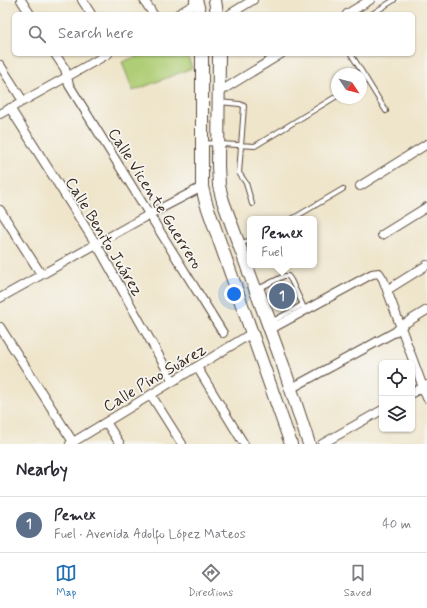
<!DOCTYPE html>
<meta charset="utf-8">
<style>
body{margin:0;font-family:Mynerve,sans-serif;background:#f2f2f3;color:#2b2b33}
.controls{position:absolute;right:12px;bottom:12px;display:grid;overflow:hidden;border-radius:6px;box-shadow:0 1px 3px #0004}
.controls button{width:36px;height:36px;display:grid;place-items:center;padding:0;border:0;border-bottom:1px solid #e1e1e2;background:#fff;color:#2b2b33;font:20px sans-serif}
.compass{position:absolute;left:331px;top:68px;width:36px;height:36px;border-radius:50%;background:#fff;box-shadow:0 1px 3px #0004;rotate:125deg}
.you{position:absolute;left:234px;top:294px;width:14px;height:14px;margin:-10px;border:3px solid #fff;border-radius:50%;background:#1a73e8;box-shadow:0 0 0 6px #1a73e833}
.badge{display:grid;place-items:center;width:26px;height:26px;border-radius:50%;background:#1f6fb2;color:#fff;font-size:13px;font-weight:700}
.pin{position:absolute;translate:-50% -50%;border:2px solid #fff;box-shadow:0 1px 4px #0006}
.popup{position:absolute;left:247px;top:216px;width:70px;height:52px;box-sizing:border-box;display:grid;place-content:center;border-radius:6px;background:#fff;filter:drop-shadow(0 1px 3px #0005);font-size:13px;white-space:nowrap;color:#7c7c81}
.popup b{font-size:15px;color:#2b2b33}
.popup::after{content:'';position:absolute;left:50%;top:100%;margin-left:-8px;border:8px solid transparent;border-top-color:#fff}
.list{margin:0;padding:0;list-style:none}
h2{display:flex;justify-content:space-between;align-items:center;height:52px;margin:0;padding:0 16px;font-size:17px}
h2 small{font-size:13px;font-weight:400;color:#7c7c81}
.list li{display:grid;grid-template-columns:26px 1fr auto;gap:12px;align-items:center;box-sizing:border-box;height:56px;padding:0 16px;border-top:1px solid #e1e1e2}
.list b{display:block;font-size:15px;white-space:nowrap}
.list p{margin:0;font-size:13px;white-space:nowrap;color:#7c7c81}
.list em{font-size:13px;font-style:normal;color:#7c7c81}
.icon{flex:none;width:22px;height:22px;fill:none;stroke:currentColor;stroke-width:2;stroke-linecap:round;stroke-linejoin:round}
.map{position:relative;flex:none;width:427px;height:444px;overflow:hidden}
.search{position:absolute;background:#fff;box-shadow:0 1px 3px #0004;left:12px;right:12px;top:12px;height:44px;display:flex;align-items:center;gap:10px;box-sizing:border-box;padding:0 14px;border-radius:6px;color:#7c7c81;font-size:15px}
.sheet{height:108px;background:#fff}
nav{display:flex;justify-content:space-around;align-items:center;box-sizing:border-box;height:56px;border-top:1px solid #e1e1e2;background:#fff;font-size:11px;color:#7c7c81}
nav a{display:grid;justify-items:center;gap:2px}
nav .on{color:#1f6fb2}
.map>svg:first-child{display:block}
.green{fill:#afcd75;stroke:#757c4a}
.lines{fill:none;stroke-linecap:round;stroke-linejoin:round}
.lane-casing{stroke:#564638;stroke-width:6}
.street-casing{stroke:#564638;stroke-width:10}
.primary-casing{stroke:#564638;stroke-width:14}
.lane{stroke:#fff;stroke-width:4}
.street{stroke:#fff;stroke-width:8}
.primary{stroke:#fff;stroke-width:12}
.labels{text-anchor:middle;stroke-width:3.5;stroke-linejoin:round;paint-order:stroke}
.street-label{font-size:16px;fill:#3b2a1e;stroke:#f6f6f2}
</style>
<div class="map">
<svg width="427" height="444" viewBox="0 0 427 444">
<rect width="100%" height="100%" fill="#f6f6f2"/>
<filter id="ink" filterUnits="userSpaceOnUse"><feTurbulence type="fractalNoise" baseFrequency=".025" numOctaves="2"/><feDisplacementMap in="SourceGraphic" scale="8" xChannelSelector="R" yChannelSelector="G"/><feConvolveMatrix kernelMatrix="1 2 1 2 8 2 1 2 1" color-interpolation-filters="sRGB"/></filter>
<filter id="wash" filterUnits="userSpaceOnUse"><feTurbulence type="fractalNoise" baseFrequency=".012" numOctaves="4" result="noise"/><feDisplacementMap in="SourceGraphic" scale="16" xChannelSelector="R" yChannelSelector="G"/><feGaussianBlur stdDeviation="0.9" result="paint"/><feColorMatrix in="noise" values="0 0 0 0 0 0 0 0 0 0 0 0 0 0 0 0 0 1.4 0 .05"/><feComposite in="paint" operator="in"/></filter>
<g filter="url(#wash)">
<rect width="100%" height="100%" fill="#efe5cb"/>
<path class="green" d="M143,54H187L192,68L133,91L122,62Z"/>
</g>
<g filter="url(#ink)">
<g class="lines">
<defs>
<path id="lane" d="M372,14L394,0
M351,54L386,111
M219,102L240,104L244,106L239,173L246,183L252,204
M204,143L255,146L337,96
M292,219L343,189
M240,244L250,240
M261,287L276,326
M258,289L284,276H288L291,280L305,310
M273,321L302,305"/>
<path id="street" d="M21,0L30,14
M82,0L91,14
M144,0L153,14
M178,14L197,3
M230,14L253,0
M347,14L370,0
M55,54L65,69L69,85L223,333
M0,65L23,101
M219,92L281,54
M10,108L101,252L173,381
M0,114L108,54
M360,186L427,144
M0,210L41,274
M382,235L427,207
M387,290L427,265
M0,298L150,214L202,187
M0,327L73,442
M269,330L372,274L379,273L383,279L427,398
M197,367L244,444
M290,389L395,332L404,324L427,310
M412,393L427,385
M151,395L182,444
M106,422L120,444
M70,444L252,333
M322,444L382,410"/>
<path id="primary" d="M196,0L200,14
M215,0L217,14
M202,54V187L206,203L291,444
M219,54L218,165L219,186L223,201L283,365L309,444"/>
</defs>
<use href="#lane" class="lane-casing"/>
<use href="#street" class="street-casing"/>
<use href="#primary" class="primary-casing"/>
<use href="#lane" class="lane"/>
<use href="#street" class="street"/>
<use href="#primary" class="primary"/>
</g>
</g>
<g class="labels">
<g class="street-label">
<text transform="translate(156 198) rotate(58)" y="6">Calle Vicente Guerrero</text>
<text transform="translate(105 236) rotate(59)" y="6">Calle Benito Juárez</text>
<text transform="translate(154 377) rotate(-31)" y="6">Calle Pino Suárez</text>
</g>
</g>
</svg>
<div class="controls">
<button><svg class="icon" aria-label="locate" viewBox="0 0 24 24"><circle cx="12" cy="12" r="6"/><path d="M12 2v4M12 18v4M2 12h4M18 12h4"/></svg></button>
<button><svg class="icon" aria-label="layers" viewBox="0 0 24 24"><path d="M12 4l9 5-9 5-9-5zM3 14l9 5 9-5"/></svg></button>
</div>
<svg class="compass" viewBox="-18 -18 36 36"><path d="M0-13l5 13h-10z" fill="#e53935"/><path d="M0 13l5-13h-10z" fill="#7c7c81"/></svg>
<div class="you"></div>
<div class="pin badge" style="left:282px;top:296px;background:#5c6f8a">1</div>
<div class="popup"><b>Pemex</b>Fuel</div>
<div class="search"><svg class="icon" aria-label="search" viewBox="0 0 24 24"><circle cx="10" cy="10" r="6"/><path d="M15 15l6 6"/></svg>Search here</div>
</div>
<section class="sheet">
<h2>Nearby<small></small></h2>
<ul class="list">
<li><span class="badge" style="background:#5c6f8a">1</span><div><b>Pemex</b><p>Fuel · Avenida Adolfo López Mateos</p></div><em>40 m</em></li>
</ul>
</section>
<nav>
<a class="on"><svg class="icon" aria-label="map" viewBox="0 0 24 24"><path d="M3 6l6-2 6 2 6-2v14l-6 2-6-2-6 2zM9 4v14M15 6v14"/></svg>Map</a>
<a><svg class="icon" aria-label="directions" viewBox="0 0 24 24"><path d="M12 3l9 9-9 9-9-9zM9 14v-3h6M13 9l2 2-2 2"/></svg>Directions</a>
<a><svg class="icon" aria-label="saved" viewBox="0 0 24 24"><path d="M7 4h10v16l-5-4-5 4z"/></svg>Saved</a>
</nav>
